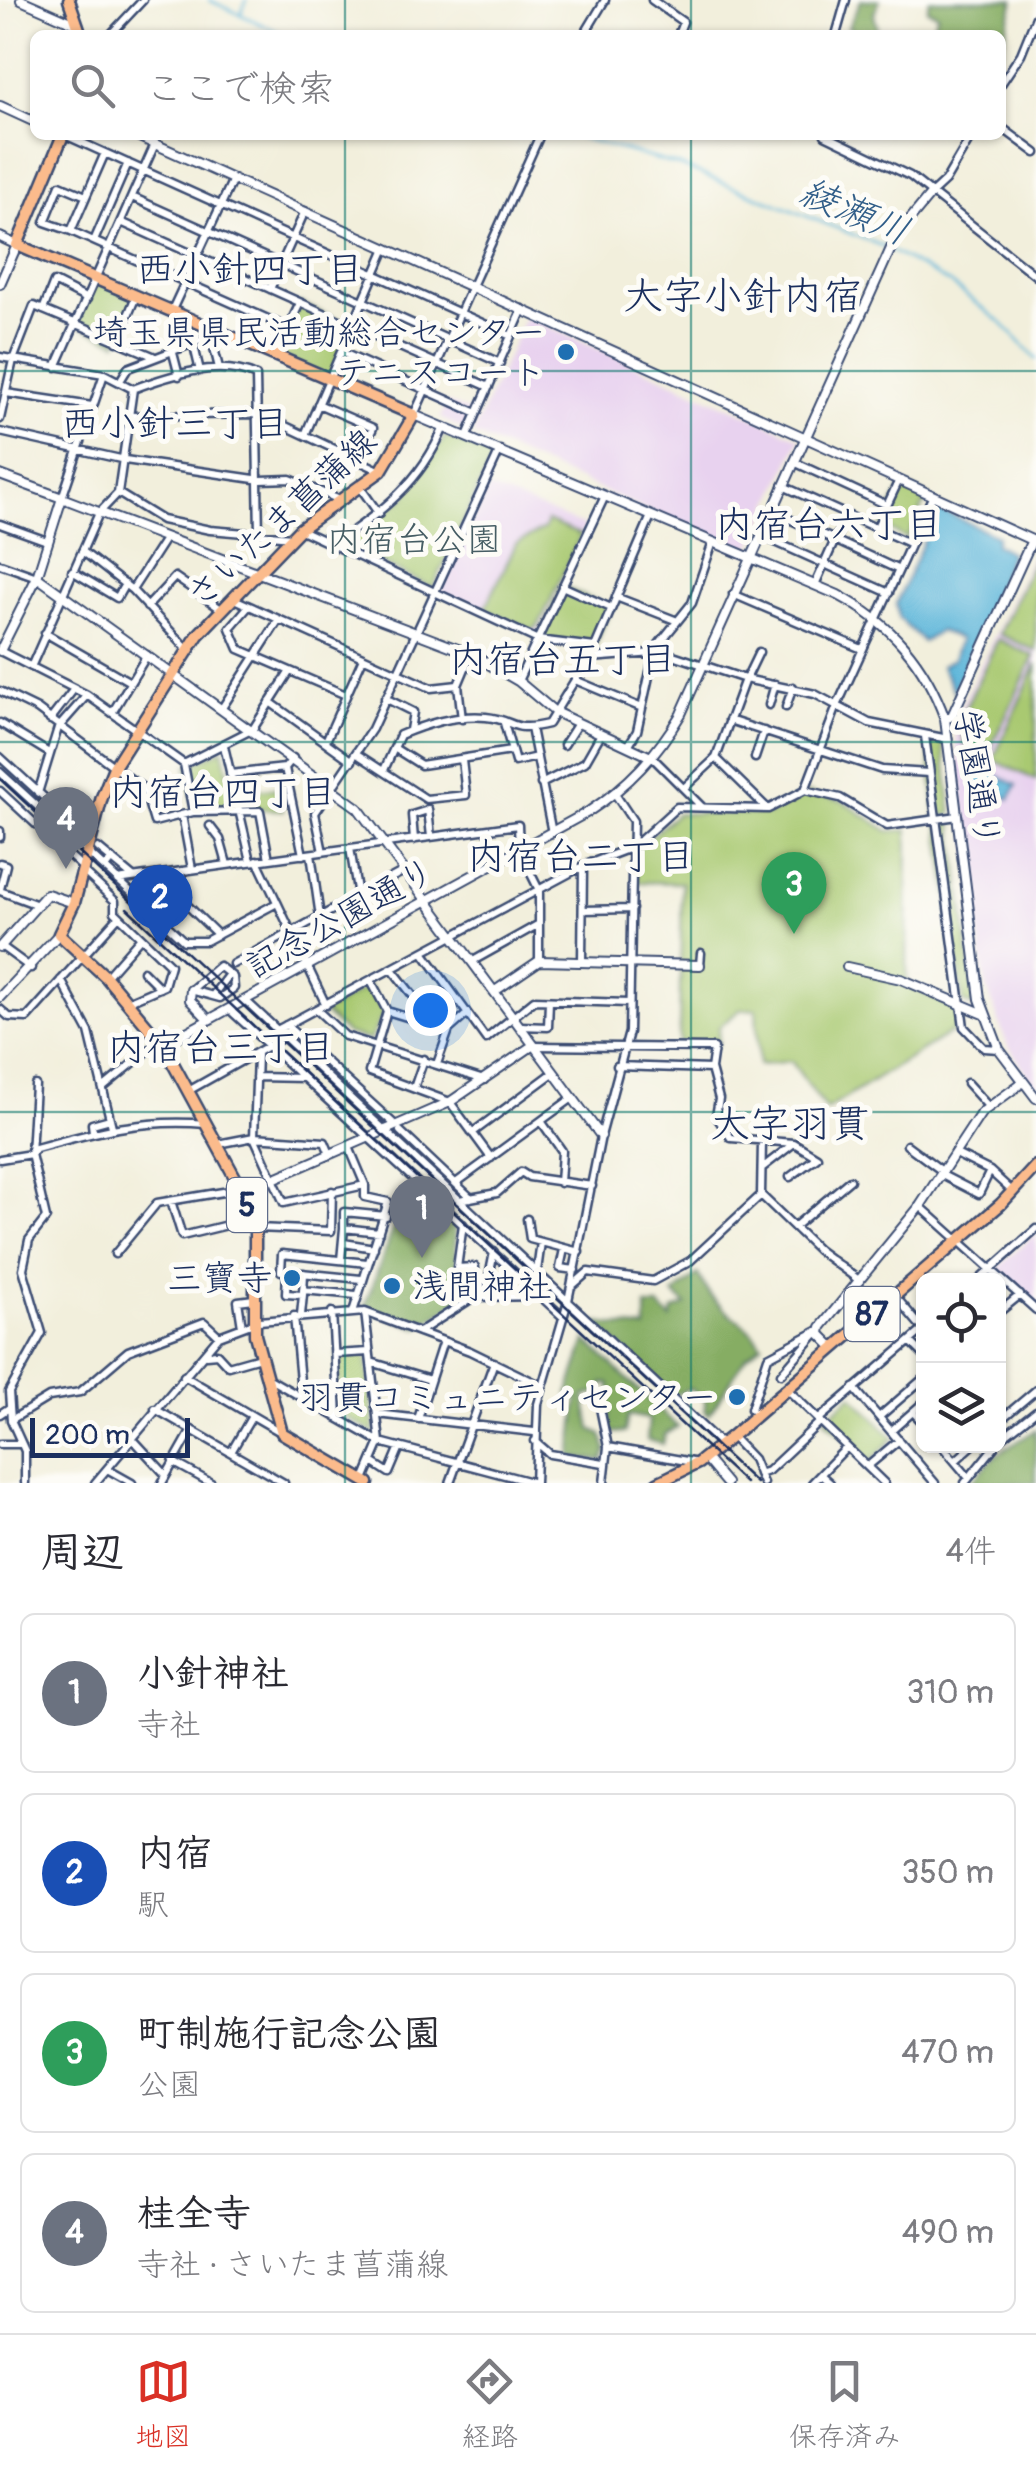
<!DOCTYPE html>
<html lang="ja">
<meta charset="utf-8">
<style>
body{margin:0;font-family:Pangolin,"Klee One",sans-serif;background:#f2f2f3;color:#2b2b33}
.controls{position:absolute;right:30px;bottom:30px;display:grid;overflow:hidden;border-radius:15px;box-shadow:0 2px 8px #0004}
.controls button{width:90px;height:90px;display:grid;place-items:center;padding:0;border:0;border-bottom:2px solid #e1e1e2;background:#fff;color:#2b2b33;font:50px sans-serif}
.scale{position:absolute;left:30px;bottom:25px;width:160px;box-sizing:border-box;padding-left:10px;border:5px solid #1b2f5e;border-top:0;font-size:28px;line-height:35px;white-space:nowrap;color:#1b2f5e;-webkit-text-stroke:8px #fdfcf7;paint-order:stroke}
.you{position:absolute;left:430px;top:1010px;width:35px;height:35px;margin:-25px;border:8px solid #fff;border-radius:50%;background:#1a73e8;box-shadow:0 0 0 15px #1a73e833}
.badge{display:grid;place-items:center;width:65px;height:65px;border-radius:50%;background:#d93025;color:#fff;font-size:32px;font-weight:700}
.pin{position:absolute;translate:-50% -82px;filter:drop-shadow(0 2px 5px #0008)}
.pin::after{content:'';position:absolute;top:52px;width:35px;height:30px;background:inherit;clip-path:polygon(0 0,100% 0,50% 100%)}
.list{margin:0;padding:0;list-style:none}
h2{display:flex;justify-content:space-between;align-items:center;height:130px;margin:0;padding:0 40px;font-size:42px}
h2 small{font-size:32px;font-weight:400;color:#7c7c81}
.list li{display:grid;grid-template-columns:65px 1fr auto;gap:30px;align-items:center;box-sizing:border-box;height:160px;margin:0 20px 20px;padding:0 20px;border:2px solid #e1e1e2;border-radius:15px}
.list b{display:block;font-size:38px;white-space:nowrap}
.list p{margin:0;font-size:32px;white-space:nowrap;color:#7c7c81}
.list em{font-size:32px;font-style:normal;color:#7c7c81}
.icon{flex:none;width:55px;height:55px;fill:none;stroke:currentColor;stroke-width:2;stroke-linecap:round;stroke-linejoin:round}
.map{position:relative;flex:none;width:1036px;height:1483px;overflow:hidden}
.search{position:absolute;background:#fff;box-shadow:0 2px 8px #0004;left:30px;right:30px;top:30px;height:110px;display:flex;align-items:center;gap:25px;box-sizing:border-box;padding:0 35px;border-radius:15px;color:#7c7c81;font-size:38px}
.sheet{height:850px;background:#fff}
nav{display:flex;justify-content:space-around;align-items:center;box-sizing:border-box;height:140px;border-top:2px solid #e1e1e2;background:#fff;font-size:28px;color:#7c7c81}
nav a{display:grid;justify-items:center;gap:5px}
nav .on{color:#d93025}
.map>svg:first-child{display:block}
.built{fill:#e8d2ef}
.green{fill:#a9c971;stroke:#627c68;stroke-width:2.5}
.forest{fill:#86ad63;stroke:#506e60;stroke-width:2.5}
.water{fill:#5bb5d9;stroke:#3b729c;stroke-width:2.5}
.lines{fill:none;stroke-linecap:round;stroke-linejoin:round}
.stream{stroke:#5bb5d9;stroke-width:2.5}
.minor-casing{stroke:#3b4c71;stroke-width:11}
.tertiary-casing{stroke:#3b4c71;stroke-width:12}
.primary-casing{stroke:#3b4c71;stroke-width:15}
.minor{stroke:#fff;stroke-width:6}
.tertiary{stroke:#fff;stroke-width:8}
.primary{stroke:#fbbb8c;stroke-width:10}
.tram{stroke:#1b2f5e;stroke-width:2.5}
.rail{stroke:#1b2f5e;stroke-width:2.5}
.grid{fill:none;stroke:#0f766e;stroke-width:2.5;stroke-opacity:0.55}
.poi-dot{fill:#1f6fb2;stroke:#fdfcf7;stroke-width:4}
.labels{text-anchor:middle;stroke-width:10;stroke-linejoin:round;paint-order:stroke}
.shield{fill:#fdfcf7;stroke:#5f6c8c;stroke-width:2.5}
.shield-label{font-size:32px;font-weight:bold;fill:#1b2f5e}
.poi-label{font-size:35px;fill:#1b2f5e;stroke:#fdfcf7;text-anchor:end}
.street-label{font-size:35px;fill:#1b2f5e;stroke:#fdfcf7}
.park-label{font-size:35px;fill:#465d64;stroke:#fdfcf7}
.water-label{font-size:38px;font-style:italic;fill:#315e89;stroke:#fdfcf7}
.neighbourhood-label{font-size:38px;fill:#1b2f5e;stroke:#fdfcf7}
.quarter-label{font-size:40px;fill:#1b2f5e;stroke:#fdfcf7}
</style>
<div class="map">
<svg width="1036" height="1483" viewBox="0 0 1036 1483">
<rect width="100%" height="100%" fill="#fdfcf7"/>
<filter id="ink" filterUnits="userSpaceOnUse"><feTurbulence type="fractalNoise" baseFrequency=".01" numOctaves="2"/><feDisplacementMap in="SourceGraphic" scale="20" xChannelSelector="R" yChannelSelector="G"/><feConvolveMatrix kernelMatrix="1 2 1 2 8 2 1 2 1" color-interpolation-filters="sRGB"/></filter>
<filter id="wash" filterUnits="userSpaceOnUse"><feTurbulence type="fractalNoise" baseFrequency=".0048" numOctaves="4" result="noise"/><feDisplacementMap in="SourceGraphic" scale="40" xChannelSelector="R" yChannelSelector="G"/><feGaussianBlur stdDeviation="2.25" result="paint"/><feColorMatrix in="noise" values="0 0 0 0 0 0 0 0 0 0 0 0 0 0 0 0 0 1.4 0 .05"/><feComposite in="paint" operator="in"/></filter>
<g filter="url(#wash)">
<rect width="100%" height="100%" fill="#f2efdc"/>
<path class="built" d="M525,317L800,438L748,554L473,434Z
M447,402L475,414L467,431L440,418Z
M488,488L585,526L537,635L440,591Z
M1036,548V1087L1006,1042L985,982L954,722Z
M1036,1233V1304L998,1268Z"/>
<path class="green" d="M96,279L136,296L117,342L75,324Z
M300,303L352,326L329,379L275,355Z
M445,436L494,455L433,588L339,543L405,497Z
M903,485L928,496L907,539L881,525Z
M547,521L581,535L538,627L531,630L485,609L516,544L544,529Z
M1036,555V651L999,634Z
M562,586L611,608L595,647L538,640Z
M998,639L1034,656L987,756L965,746L959,722Z
M1036,664V780L993,760Z
M928,740L943,742L952,814L936,817Z
M223,749L235,807L194,809L187,766Z
M276,788L283,810L242,808L237,791Z
M808,793L842,801L889,831L908,830L907,985L958,1010L960,1027L826,1110L791,1061L759,1065L756,1009L740,1010L719,1027L718,1044L679,1043L682,883L637,882V849L677,813L770,814Z
M952,820L975,1003L971,1006L963,1002L938,822Z
M369,986L384,1012L370,1040L347,1034L323,1013Z
M366,1353L375,1434L341,1414L337,1355Z
M852,1395L894,1438L870,1462L825,1419Z"/>
<path class="forest" d="M861,0H880L874,14L879,35H861L848,27Z
M929,0H1014L1001,52V35H942L932,27L938,14L927,10Z
M426,1197L454,1219L459,1301L418,1328L364,1308L399,1213Z
M698,1274C718,1316 739,1312 762,1344L745,1358L709,1415L705,1411V1400L690,1388L673,1396L595,1323L646,1329V1306H659L671,1319L673,1310L686,1305L674,1294Z
M586,1340L678,1427L665,1434L663,1444L647,1440L649,1419L628,1415L625,1432L610,1433V1384L603,1383L602,1391L585,1396L591,1429L602,1434L607,1450L603,1461L571,1457L578,1398L568,1395Z
M1036,1430V1483H970L996,1455Z"/>
<path class="water" d="M938,509L997,536L995,544L1011,553L954,692L941,666L953,659L960,639L940,631L923,642L899,618L896,604Z
M981,768L1017,785L1010,799L974,783Z"/>
<g class="lines">
<path class="stream" d="M209,0L285,35
M241,13L247,0
M571,135L683,167L882,246L951,284L1002,323L1036,359"/>
</g>
</g>
<g filter="url(#ink)">
<g class="lines">
<defs>
<path id="minor" d="M652,0L683,22L678,35
M110,35L143,0
M584,35L605,0
M836,35L846,0
M1001,84L1021,54L1036,17
M1001,127L1036,153
M65,135L511,336
M825,135L910,176L1036,276
M105,153L71,231L288,328
M931,194L945,181L972,135
M132,197L500,363
M121,222L489,387
M71,231L45,222L60,185L86,196
M94,241L128,163
M270,289L305,211
M43,310L54,282L87,299
M172,310L233,179
M211,336L219,368
M117,342L136,296
M193,342L200,371
M172,349L179,376
M341,352L477,413
M275,355L300,303
M0,357L104,374L133,389
M56,367L155,144
M120,381L128,368L220,333
M6,393L92,406
M318,404L373,428L358,460
M414,415L540,135
M128,416L260,414L381,471
M0,419L13,360L34,306L153,356
M0,432L125,460L261,480L290,479L340,500
M305,435L386,248
M467,436L523,309
M794,462L887,505
M783,486L911,544
M360,487L379,514
M118,493L162,520L210,530L292,537
M62,498L104,374
M772,511L899,570
M0,524L47,541
M876,529L899,480
M301,530L538,640L595,647
M760,535L889,593
M333,545C382,511 420,484 444,427
M82,551L132,590L188,650
M0,564L37,577
M72,571L117,598L125,584
M815,585L846,515
M562,586L611,608
M132,590L165,539
M733,594L862,649
M616,597L675,620
M234,599L431,688L458,685
M147,607L175,577L221,609
M248,607L230,628L239,649L346,695
M45,633L130,682
M655,649L745,679L815,694L869,723L948,739
M0,651L87,695L184,764L193,812
M590,658L654,653
M31,667L99,513L118,493L133,389C170,375 220,359 256,376L259,534
M746,679L759,652
M575,680L642,708
M518,681L605,496
M0,691L37,709L144,789L154,822L193,812L260,811L269,859
M385,698L413,712L410,730
M270,702L352,761
M769,705L775,684
M786,707L793,687
M222,708L278,621
M112,713L147,655
M462,719L458,685L471,654
M50,720L74,689
M729,720L882,770L929,773
M0,723L49,753
M504,723L515,762L537,757
M531,728L552,833
M925,736L964,1027L984,1048L999,1049
M326,741L363,658
M564,745L578,723
M224,746L251,861
M628,746L637,731L655,649L692,603L713,542
M394,748L421,765L511,751
M357,754L426,799L466,795L462,760
M0,757L73,824L65,833
M653,758L702,807
M716,758L767,808
M755,758L764,731
M184,764L253,729L290,671
M285,768L303,855
M384,770L400,735C426,724 457,714 486,717C517,720 509,733 548,724L595,647L651,516
M0,772L105,868
M230,774L285,768L293,758
M541,784L585,762L601,734
M686,786L716,758L745,679
M805,790L837,706L933,495
M0,791L83,868
M38,793L58,728L87,695
M428,809L431,837
M182,815L192,869
M73,824L84,835
M210,826L220,839L227,864
M0,831V837
M414,840L412,815L428,810
M98,848L133,877
M350,848L358,896
M323,852L315,813L372,729L500,450
M311,854L320,917
M112,859L105,868L184,941H206L275,904
M257,860L326,1005
M0,863L6,865L0,889
M181,871L184,902L218,935
M84,872L115,901V912L170,965L164,986L127,1002
M117,880L518,825L519,850L539,890V961
M0,891L35,904
M583,910L632,909
M1,946L31,968
M423,952L486,1039L534,1000L629,1003
M473,961L539,924
M582,961L583,866
M233,964L404,871
M700,965L701,953
M219,966L233,977L234,988L220,998L191,990Z
M392,969L429,1016V1024
M143,971L160,988
M106,977L141,937
M61,980L89,1032L112,1127
M371,981L387,1011L449,1030
M213,995L229,974
M245,1000L721,1444
M0,1009L9,1017L27,1018L119,916
M229,1009L563,1317
M317,1010L345,1036L484,1080
M387,1011L369,1072L450,1102L491,1158
M286,1025L393,1123
M520,1026L548,1027L549,1001
M277,1030L583,866L633,847L677,807L768,809L805,790L840,798L887,826L958,816
M534,1046L714,1048L711,1069L617,1066
M257,1055L254,1137L284,1203L365,1185
M437,1064L449,1030L467,1014
M711,1069L719,1099L716,1116L731,1138L794,1143L817,1157L790,1177
M256,1077L304,1078
M967,1083L987,1105
M104,1087L160,1041
M414,1088L424,1059
M190,1090L284,1037
M541,1121L562,1151L560,1183
M400,1131L471,1198
M93,1132L92,1124L110,1119
M472,1133L553,1073
M218,1144L254,1137L325,1142L330,1154
M907,1145L942,1171
M349,1147L365,1185V1197L388,1202L353,1312
M0,1159L31,1154L36,1148C94,1132 145,1118 206,1124
M762,1168L793,1144
M990,1171L1013,1192
M940,1174L979,1194L990,1171L954,1153
M456,1183L571,1099
M761,1195L818,1250L860,1281
M459,1200L497,1193L521,1172L529,1177L592,1186
M171,1201L182,1236L252,1219
M920,1206L1036,1310
M527,1219L530,1239L579,1252
M463,1224L457,1268L475,1267L474,1297
M794,1227L850,1180
M256,1228L331,1231L332,1191
M379,1232L344,1228V1212L386,1216
M344,1243L374,1248
M564,1249L560,1268L575,1270
M115,1254L157,1203L241,1189
M341,1260L344,1228
M537,1271L541,1242
M287,1272L286,1294L303,1295L304,1273
M361,1279L281,1271L282,1254L367,1263
M979,1280L1036,1229
M573,1285L588,1272L653,1281L690,1261L761,1195L762,1141
M303,1290L356,1295
M895,1296L923,1329
M485,1297L494,1252
M332,1312L338,1416
M998,1313L1020,1295
M301,1315L303,1295
M294,1316L301,1392
M242,1327L238,1301L254,1299
M419,1332L474,1297L540,1296
M910,1341L924,1355
M335,1354L369,1352
M206,1355L217,1354L228,1366L260,1357
M371,1362L430,1380
M781,1374L815,1335
M184,1376L282,1433
M266,1377L380,1442L535,1483
M786,1388L884,1483
M854,1388L935,1483
M600,1408L608,1447
M155,1409L284,1483
M913,1412L924,1424
M0,1414L9,1408
M377,1414L534,1432
M756,1414L751,1409L768,1357L819,1330
M879,1417L924,1378
M418,1419L443,1341
M819,1419L924,1329
M11,1420L49,1397L80,1392L128,1351L204,1322L219,1336
M998,1422L1036,1390
M891,1431L924,1402
M131,1437L166,1475
M732,1437L753,1459L763,1483
M535,1441L550,1454L604,1463
M998,1441L1036,1411
M0,1444H21
M942,1446L969,1478
M231,1452L252,1416
M955,1461L972,1446
M173,1462L211,1483
M372,1462L389,1473L400,1447
M868,1466L899,1440
M107,1469L132,1483
M759,1474L768,1471L821,1421
M821,1475L830,1483
M363,1482L380,1442L365,1312
M25,1483V1451L11,1420L9,1392L42,1333L23,1269L29,1240L46,1218L31,1154L35,1085
M95,1483L219,1336L259,1321L365,1312L470,1351L542,1386
M162,1483L192,1430
M450,1483L494,1362
M535,1483L538,1404L568,1301L601,1136L629,1032L633,821L615,794
M604,1483L608,1447L698,1463
M812,1483L847,1447
M965,1483L995,1446"/>
<path id="tertiary" d="M21,0L78,25
M0,106L35,122
M135,135L1036,542
M0,237L17,245L0,284
M414,415L838,595C891,623 925,663 945,719L980,999L999,1049L1036,1098
M0,475L62,498L37,577L358,808L601,1136
M62,498L471,654L518,681L555,712L653,758
M0,651L37,577
M945,719L952,716L1032,540
M0,947L47,894L74,903
M847,967L901,979L984,1014
M191,990L190,1000L208,1019
M495,991L539,961L700,965
M0,997L59,934
M163,1045L588,812C629,785 656,756 681,714L897,235L931,194
M243,1192L450,1102L532,1046
M834,1348L820,1334L821,1327L920,1206L981,1113L1023,1082
M705,1458L726,1483"/>
<path id="primary" d="M69,0L81,35
M63,135L17,245L414,415L381,471L300,529L198,635L114,767L102,797L74,903L59,934L106,977L163,1045L243,1192L255,1228V1335L282,1433L368,1483
M657,1483L698,1463L731,1437L1001,1204L1036,1166"/>
</defs>
<use href="#minor" class="minor-casing"/>
<use href="#tertiary" class="tertiary-casing"/>
<use href="#primary" class="primary-casing"/>
<use href="#minor" class="minor"/>
<use href="#tertiary" class="tertiary"/>
<use href="#primary" class="primary"/>
<path class="tram" d="M127,908L745,1483"/>
<path class="rail" d="M0,779L756,1483"/>
</g>
</g>
<path class="grid" d="M345,0V35M691,0V35M345,135V1483M691,135V1483M0,371H1036M0,742H1036M0,1112H1036"/>
<g class="poi-dot">
<circle cx="566" cy="352" r="10"/>
<circle cx="292" cy="1278" r="10"/>
<circle cx="392" cy="1286" r="10"/>
<circle cx="737" cy="1397" r="10"/>
</g>
<g class="labels">
<g class="shield">
<rect x="227" y="1178" width="40" height="54" rx="8"/>
<rect x="844.5" y="1287" width="55" height="54" rx="8"/>
</g>
<g class="shield-label">
<text x="247" y="1216">5</text>
<text x="872" y="1325">87</text>
</g>
<g class="poi-label">
<text x="546" y="344">埼玉県県民活動総合センター<tspan x="546" dy="40">テニスコート</tspan></text>
<text x="272" y="1290">三寶寺</text>
<text x="412" y="1298" text-anchor="start">浅間神社</text>
<text x="717" y="1409">羽貫コミュニティセンター</text>
</g>
<g class="street-label">
<text transform="translate(281 518) rotate(-43)" y="12">さいたま菖蒲線</text>
<text transform="translate(978 778) rotate(81)" y="12">学園通り</text>
<text transform="translate(340 918) rotate(-29)" y="12">記念公園通り</text>
</g>
<g class="park-label">
<text x="414" y="551">内宿台公園</text>
</g>
<g class="water-label">
<text transform="translate(855 211) rotate(23)" y="13">綾瀬川</text>
</g>
<g class="neighbourhood-label">
<text x="250" y="282">西小針四丁目</text>
<text x="175" y="436">西小針三丁目</text>
<text x="829" y="537">内宿台六丁目</text>
<text x="563" y="672">内宿台五丁目</text>
<text x="223" y="805">内宿台四丁目</text>
<text x="581" y="869">内宿台二丁目</text>
<text x="221" y="1060">内宿台三丁目</text>
</g>
<g class="quarter-label">
<text x="743" y="309">大字小針内宿</text>
<text x="790" y="1137">大字羽貫</text>
</g>
</g>
</svg>
<div class="controls">
<button><svg class="icon" aria-label="locate" viewBox="0 0 24 24"><circle cx="12" cy="12" r="6"/><path d="M12 2v4M12 18v4M2 12h4M18 12h4"/></svg></button>
<button><svg class="icon" aria-label="layers" viewBox="0 0 24 24"><path d="M12 4l9 5-9 5-9-5zM3 14l9 5 9-5"/></svg></button>
</div>
<div class="scale">200 m</div>
<div class="you"></div>
<div class="pin badge" style="left:422px;top:1258px;background:#6b7280">1</div>
<div class="pin badge" style="left:160px;top:947px;background:#1a4fb4">2</div>
<div class="pin badge" style="left:794px;top:934px;background:#2e9e5b">3</div>
<div class="pin badge" style="left:66px;top:869px;background:#6b7280">4</div>
<div class="search"><svg class="icon" aria-label="search" viewBox="0 0 24 24"><circle cx="10" cy="10" r="6"/><path d="M15 15l6 6"/></svg>ここで検索</div>
</div>
<section class="sheet">
<h2>周辺<small>4件</small></h2>
<ul class="list">
<li><span class="badge" style="background:#6b7280">1</span><div><b>小針神社</b><p>寺社</p></div><em>310 m</em></li>
<li><span class="badge" style="background:#1a4fb4">2</span><div><b>内宿</b><p>駅</p></div><em>350 m</em></li>
<li><span class="badge" style="background:#2e9e5b">3</span><div><b>町制施行記念公園</b><p>公園</p></div><em>470 m</em></li>
<li><span class="badge" style="background:#6b7280">4</span><div><b>桂全寺</b><p>寺社 · さいたま菖蒲線</p></div><em>490 m</em></li>
</ul>
</section>
<nav>
<a class="on"><svg class="icon" aria-label="map" viewBox="0 0 24 24"><path d="M3 6l6-2 6 2 6-2v14l-6 2-6-2-6 2zM9 4v14M15 6v14"/></svg>地図</a>
<a><svg class="icon" aria-label="directions" viewBox="0 0 24 24"><path d="M12 3l9 9-9 9-9-9zM9 14v-3h6M13 9l2 2-2 2"/></svg>経路</a>
<a><svg class="icon" aria-label="saved" viewBox="0 0 24 24"><path d="M7 4h10v16l-5-4-5 4z"/></svg>保存済み</a>
</nav>
